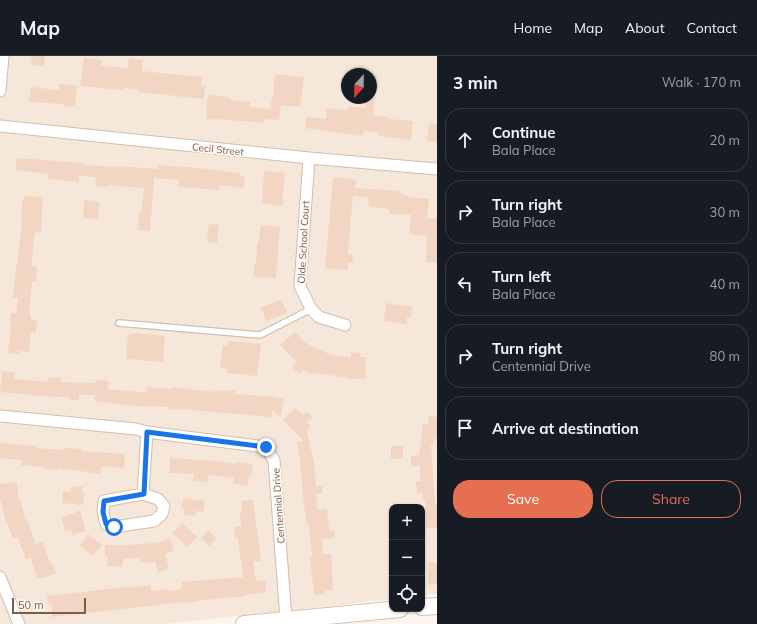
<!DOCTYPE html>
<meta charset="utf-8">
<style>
body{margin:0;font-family:Mulish,sans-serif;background:#20242c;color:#f1f3f6}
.controls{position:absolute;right:12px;bottom:12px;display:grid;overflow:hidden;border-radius:8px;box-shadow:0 1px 3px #0004}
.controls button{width:36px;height:36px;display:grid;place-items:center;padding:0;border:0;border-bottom:1px solid #363941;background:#171b24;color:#f1f3f6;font:20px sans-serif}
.compass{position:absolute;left:341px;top:12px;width:36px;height:36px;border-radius:50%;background:#171b24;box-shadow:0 1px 3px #0004;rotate:202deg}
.scale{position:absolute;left:12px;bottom:10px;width:74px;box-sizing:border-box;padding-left:4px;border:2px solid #7a5c4d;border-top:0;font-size:11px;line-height:14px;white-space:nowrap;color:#7a5c4d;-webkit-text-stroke:3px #fffaf3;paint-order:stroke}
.stop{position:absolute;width:12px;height:12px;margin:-9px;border:3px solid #1a73e8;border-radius:50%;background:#fff}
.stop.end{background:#1a73e8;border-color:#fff;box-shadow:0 1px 4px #0008}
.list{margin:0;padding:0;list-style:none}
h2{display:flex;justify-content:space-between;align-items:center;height:52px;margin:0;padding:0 16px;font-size:17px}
h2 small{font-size:13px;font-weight:400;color:#9ea1a6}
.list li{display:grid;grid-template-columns:26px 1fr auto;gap:12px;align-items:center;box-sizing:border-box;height:64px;margin:0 8px 8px;padding:0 8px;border:1px solid #363941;border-radius:16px}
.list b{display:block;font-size:15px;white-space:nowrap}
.list p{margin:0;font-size:13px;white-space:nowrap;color:#9ea1a6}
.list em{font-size:13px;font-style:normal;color:#9ea1a6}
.actions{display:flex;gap:8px;padding:12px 16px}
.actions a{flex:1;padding:9px 0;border:1px solid #e76f51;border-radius:16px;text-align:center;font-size:14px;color:#e76f51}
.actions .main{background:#e76f51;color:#fff}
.icon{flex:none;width:22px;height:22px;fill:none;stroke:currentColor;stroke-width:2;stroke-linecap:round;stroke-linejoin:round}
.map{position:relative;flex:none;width:437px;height:568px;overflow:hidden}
header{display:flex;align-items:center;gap:24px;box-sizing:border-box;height:56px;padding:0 20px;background:#171b24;border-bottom:1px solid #363941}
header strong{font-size:19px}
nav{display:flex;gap:22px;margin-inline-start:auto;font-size:14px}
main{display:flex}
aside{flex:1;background:#171b24}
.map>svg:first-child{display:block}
.residential{fill:#f5e8da;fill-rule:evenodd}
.building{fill:#f3d5c3}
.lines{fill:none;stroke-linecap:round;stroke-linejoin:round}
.service-casing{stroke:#d1beb0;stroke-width:8}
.minor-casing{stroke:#d1beb0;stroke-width:13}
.secondary-casing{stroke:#d6c0b0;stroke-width:18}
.service{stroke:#fff;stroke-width:5.5}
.minor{stroke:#fff;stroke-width:11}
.secondary{stroke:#fff;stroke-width:16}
.route{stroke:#1a73e8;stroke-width:5}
.labels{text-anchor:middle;stroke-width:3.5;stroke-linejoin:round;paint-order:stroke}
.street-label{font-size:10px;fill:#7a5c4d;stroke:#fffaf3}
</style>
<header>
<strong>Map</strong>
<nav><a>Home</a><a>Map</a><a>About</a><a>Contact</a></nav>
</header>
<main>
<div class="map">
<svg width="437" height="568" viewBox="0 0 437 568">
<rect width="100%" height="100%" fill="#fdf6ec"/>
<path class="residential" d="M0,0H437V538L422,539V451H392V543L166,568H0ZM347,18H371V42H347Z"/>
<path class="building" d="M32,0H45L44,10L31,9Z
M84,2L102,4L101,10L128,12L129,2L143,4L142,15L202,21L201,30H205L204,43L138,36V33L123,32V34L80,30Z
M275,18L304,21L300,51L281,49L279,64L264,63V67L219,63V64L206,63L208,39L230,41V44L250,46V51L270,53L271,45L272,46Z
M59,28L77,29L75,51L64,50V48L29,46L31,31L59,34Z
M366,42H375L373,59L389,61L388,63L413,65L411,84L378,80L379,77L364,75L363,80L305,72L306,61L326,63L327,52L347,54L348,50L365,52Z
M429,67L437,68V86L427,85Z
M17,102L83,107V109L119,111V110L157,113L158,109L198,112L240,117V120H245L243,132L219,129V134L179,131V124L154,122L150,175L138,174L139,157H141L144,132L107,129V131L95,130L96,121L79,120V126L48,123L49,118L15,114Z
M264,115L285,117L282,150L262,147Z
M333,121L356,124L355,132L401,135V138H405V140H409V141L429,143L427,162H437V207L426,206L427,180L409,178L411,159L390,158V153L368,151L369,141L353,140L348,198H353L352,207H348V214L325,212Z
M24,140L43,141L41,177L35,176L31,210L37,211L36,225H32L29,258H31V264L37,265L36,277L31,276L29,296L19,295V298L8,297L11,268H10L11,257H16L18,242H13L16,209H17L21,175L22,144H23Z
M84,144L99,146L98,163L83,162Z
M209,168L219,169L217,187L207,186Z
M261,169L280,171L276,222L254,221V207H256L257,188H258Z
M281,244L288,257L266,265L261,251Z
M386,247L412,251L411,261H407V268L384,265Z
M295,276L306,287L331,299L351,301V296L361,297L360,301H366L365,323H349V322L314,317L313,319L303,314L301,318L292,314L296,306L280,289Z
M133,277L165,280L163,306L126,303L128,279H131V278Z
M228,285L261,288L257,320L226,317L227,313L220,312L223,289L228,290Z
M2,315L15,316L14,323L48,326V321L61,322V326L96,327V324L109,325L108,333L147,337V331L171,333L172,331L215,336L216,334L226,335V334L236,335L235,338L265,340V339L284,343L280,361L272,354L271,362L260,360L181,353V354L169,353V351L135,350L94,345L95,339H79V344H69V341L31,340V339L0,336Z
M295,352L303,359L307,355L313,361L307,366L311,370L307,375L314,408L316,431L322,430V438H316L318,454L327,453L329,475L334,474L335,482L322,483L323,498H331L332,509L333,534L325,535V538L314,539L310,500H312L309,473L308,466L306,467L304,448L300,409H301L297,386L304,385L283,364Z
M429,360L437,361V383H434L433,388H431L435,449H437V472H426L425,444H423L422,437L417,438L416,425H420V410H411V400L419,399L422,380H421L423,368L428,369Z
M0,387L37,390V392L64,394L65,392L82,393V395L125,398L124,412L102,410L101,418L58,412V414L45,413V411L21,409V404L0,402Z
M391,390H403V403H391Z
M170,402L217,405L236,408V406L253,408L251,420H249L248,430L233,427L234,422L208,419V426L193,425L194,418L169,417Z
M17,426L19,444H21L26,466L28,465L35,488L43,486L50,507L52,506L56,518L37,523L31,502L26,504L18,482L13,483L7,466H6L0,442V428Z
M71,430L83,431L82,437H84L83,449L62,447L63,435L71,436Z
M183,442L205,445L203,456L196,455L195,460L184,459V453H182Z
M253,444L261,505H253L256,525L265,524L266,536L245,539V540L195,545V546L184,547V546L52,561L51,548L48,549L47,540L125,531V532L151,529V535L167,533L168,535L182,533V526L243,521L238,482L235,483L234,471L241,470L240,455H242L241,445Z
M80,455L86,475L72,479L71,473L65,475L61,461Z
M182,467L197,481L187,491L173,477Z
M208,475L216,482L209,490L201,482Z
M88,478L102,489L93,500L80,490Z
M170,483L174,495L165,498L169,513L158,516L155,506L141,507L140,502L123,503L122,511L107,510L108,501H105V489H126L156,487Z
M428,506L437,507V528L428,529Z"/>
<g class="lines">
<defs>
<path id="service" d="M119,267L260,279L311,253"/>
<path id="minor" d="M0,35L3,0
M0,70L309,102L437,113
M309,102L300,230L311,253L319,261L345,269
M0,360L136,373L147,376L265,391L274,404L286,563
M143,438L158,443L164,450L162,458L154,465L114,471L106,468L103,456L104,445L143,438L147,376
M0,521L19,568"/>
<path id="secondary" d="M422,551L437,550
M244,568L400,553"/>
</defs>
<use href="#service" class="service-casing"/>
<use href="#minor" class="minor-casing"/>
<use href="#secondary" class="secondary-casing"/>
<use href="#service" class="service"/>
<use href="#minor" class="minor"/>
<use href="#secondary" class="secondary"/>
</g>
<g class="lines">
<path class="route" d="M114,471L106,468L103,456L104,445L144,438L147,376L266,391"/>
</g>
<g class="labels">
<g class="street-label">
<text transform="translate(218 93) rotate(6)" y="4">Cecil Street</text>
<text transform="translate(303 186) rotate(-87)" y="4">Olde School Court</text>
<text transform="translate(278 450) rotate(-94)" y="4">Centennial Drive</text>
</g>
</g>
</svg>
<div class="controls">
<button>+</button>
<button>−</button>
<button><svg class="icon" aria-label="locate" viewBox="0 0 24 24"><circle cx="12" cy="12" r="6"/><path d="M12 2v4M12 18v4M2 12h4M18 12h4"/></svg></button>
</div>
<svg class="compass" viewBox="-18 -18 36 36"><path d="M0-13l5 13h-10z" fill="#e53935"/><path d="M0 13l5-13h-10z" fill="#9ea1a6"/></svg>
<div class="scale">50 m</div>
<div class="stop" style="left:114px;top:471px"></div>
<div class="stop end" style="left:266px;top:391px"></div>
</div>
<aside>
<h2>3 min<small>Walk · 170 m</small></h2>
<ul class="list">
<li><svg class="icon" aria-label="ahead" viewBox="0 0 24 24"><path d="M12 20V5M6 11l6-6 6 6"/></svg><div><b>Continue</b><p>Bala Place</p></div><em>20 m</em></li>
<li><svg class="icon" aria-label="right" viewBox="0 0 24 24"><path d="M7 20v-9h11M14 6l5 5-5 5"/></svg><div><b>Turn right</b><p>Bala Place</p></div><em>30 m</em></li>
<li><svg class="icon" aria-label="left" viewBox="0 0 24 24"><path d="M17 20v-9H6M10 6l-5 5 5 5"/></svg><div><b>Turn left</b><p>Bala Place</p></div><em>40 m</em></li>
<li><svg class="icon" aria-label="right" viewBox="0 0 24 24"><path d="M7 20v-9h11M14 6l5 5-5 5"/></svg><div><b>Turn right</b><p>Centennial Drive</p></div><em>80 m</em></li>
<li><svg class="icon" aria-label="arrive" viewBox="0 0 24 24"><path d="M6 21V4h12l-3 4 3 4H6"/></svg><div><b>Arrive at destination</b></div></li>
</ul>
<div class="actions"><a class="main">Save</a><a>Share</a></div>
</aside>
</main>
